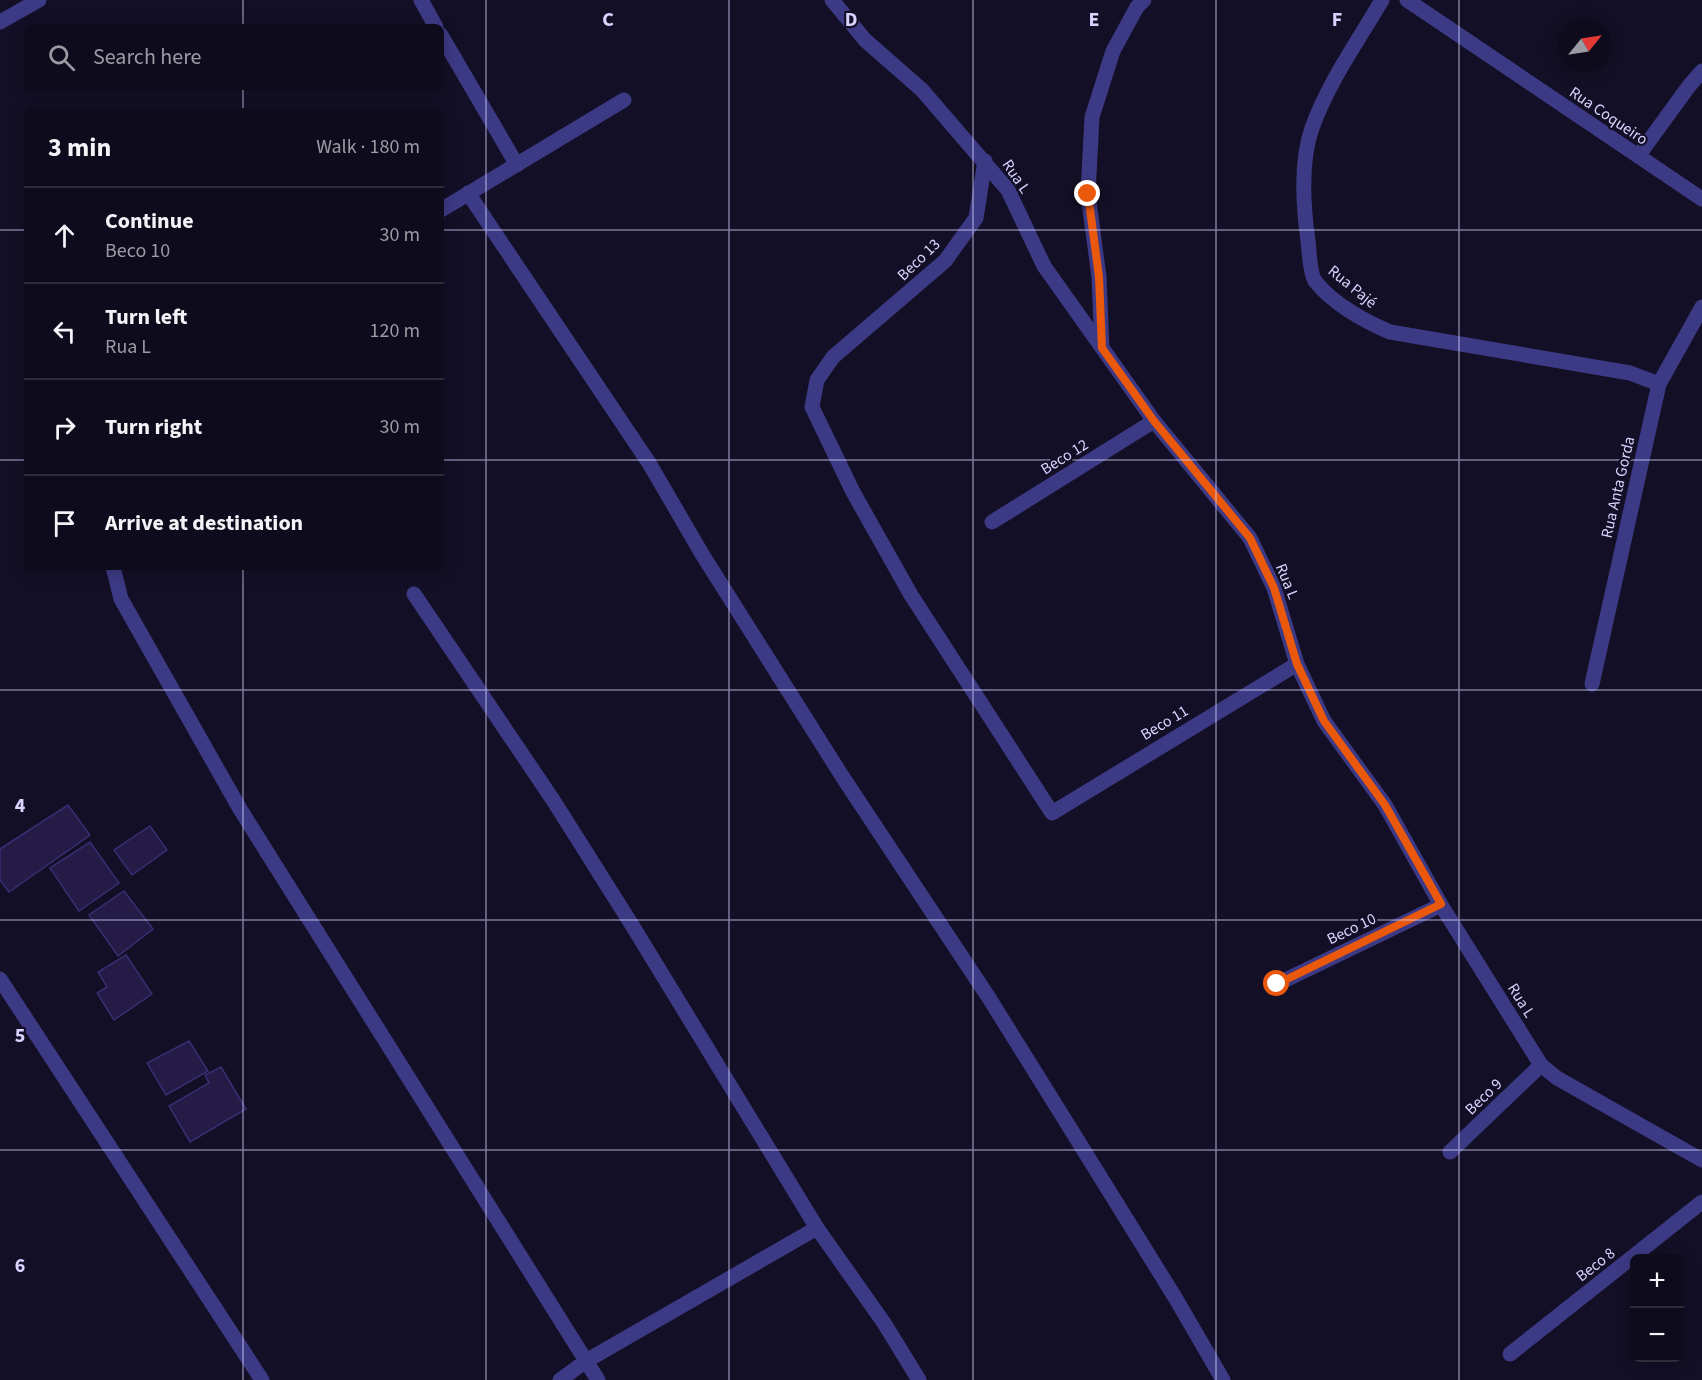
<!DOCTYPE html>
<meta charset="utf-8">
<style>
body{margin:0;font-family:"Source Sans 3",sans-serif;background:#1c1929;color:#f1f3f6}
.controls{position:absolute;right:18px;bottom:18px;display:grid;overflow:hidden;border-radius:9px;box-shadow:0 3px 15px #0003}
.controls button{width:54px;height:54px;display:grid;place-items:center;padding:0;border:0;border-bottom:2px solid #2e2b3b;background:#0e0b1c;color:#f1f3f6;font:30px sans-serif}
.compass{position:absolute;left:1558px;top:18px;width:54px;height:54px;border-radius:50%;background:#0e0b1c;box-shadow:0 3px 15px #0003;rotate:60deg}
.stop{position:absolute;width:18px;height:18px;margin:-14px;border:4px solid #ea580c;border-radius:50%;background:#fff}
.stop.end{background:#ea580c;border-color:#fff;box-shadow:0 2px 6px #0008}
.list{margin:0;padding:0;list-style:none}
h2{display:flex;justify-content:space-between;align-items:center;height:78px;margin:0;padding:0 24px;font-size:26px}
h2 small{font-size:20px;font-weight:400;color:#9b9ba3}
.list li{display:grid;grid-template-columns:39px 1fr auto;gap:18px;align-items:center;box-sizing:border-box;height:96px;padding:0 24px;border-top:2px solid #2e2b3b}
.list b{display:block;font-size:22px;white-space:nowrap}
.list p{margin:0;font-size:20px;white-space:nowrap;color:#9b9ba3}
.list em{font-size:20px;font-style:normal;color:#9b9ba3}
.icon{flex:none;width:33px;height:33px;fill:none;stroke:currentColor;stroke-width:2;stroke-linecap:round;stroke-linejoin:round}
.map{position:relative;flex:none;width:1702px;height:1380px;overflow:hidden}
.search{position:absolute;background:#0e0b1c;box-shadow:0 3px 15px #0003;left:24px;top:24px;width:420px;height:66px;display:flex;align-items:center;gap:15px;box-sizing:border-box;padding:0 21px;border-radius:9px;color:#9b9ba3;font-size:22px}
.panel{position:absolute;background:#0e0b1c;box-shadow:0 3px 15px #0003;left:24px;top:108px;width:420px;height:462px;border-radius:9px}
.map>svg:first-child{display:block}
.building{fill:#241b47;stroke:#3b2d73;stroke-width:1.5}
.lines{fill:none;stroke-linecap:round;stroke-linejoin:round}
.street{stroke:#3d3a85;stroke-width:15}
.route{stroke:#ea580c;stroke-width:8}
.grid{fill:none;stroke:#d9d4ff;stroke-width:1.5;stroke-opacity:0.55}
.labels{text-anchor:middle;stroke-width:4.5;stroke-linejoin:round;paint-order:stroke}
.street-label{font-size:16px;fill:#d9d4ff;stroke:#130f26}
.grid-label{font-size:20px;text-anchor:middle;font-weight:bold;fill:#d9d4ff;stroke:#130f26;stroke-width:4.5;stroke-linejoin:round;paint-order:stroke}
</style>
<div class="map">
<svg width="1702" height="1380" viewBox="0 0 1702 1380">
<rect width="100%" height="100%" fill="#130f26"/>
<path class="building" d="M68,805L90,835L9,892L0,880V849Z
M150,826L167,850L132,875L114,850Z
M90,842L119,883L79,911L50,868Z
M124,891L153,929L118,956L89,915Z
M126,955L152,994L114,1020L97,993L107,987L98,972Z
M189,1041L208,1071L166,1095L147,1063Z
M221,1067L246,1109L190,1142L169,1106L209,1083L205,1075Z"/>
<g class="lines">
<path class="street" d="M421,0L436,27
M832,0L865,40L922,90L1008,190L1044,266L1154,421L1250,538L1274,588L1297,664L1324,721L1385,805L1441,905L1541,1065L1557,1078L1702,1160
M1382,0C1358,41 1328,83 1312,128C1300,162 1303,205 1308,241C1309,250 1310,274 1315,281C1332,303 1364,321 1390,332L1630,373L1659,384
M1407,0L1702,199
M0,22L39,0
M441,35L517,165
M1638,156L1689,86L1702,71
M985,161L976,218L945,261L833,357L817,380L812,407L853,492L911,595L1052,813L1297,664
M468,193L649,463L702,554L842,776L989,998L1070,1128L1176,1299L1223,1380
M441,210L624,100
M1102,348L1099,277L1088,194L1092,117L1113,51L1137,7L1144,0
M992,522L1154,421
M113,567L121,599L240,809L598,1380
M414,594L553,800L632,925L817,1228L884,1323L919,1380
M1592,684L1659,384L1702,307
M0,979L262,1380
M1277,984L1441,905
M1450,1152L1541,1065
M1510,1354L1702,1202
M560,1380L586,1361L817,1228"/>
</g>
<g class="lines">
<path class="route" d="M1088,194L1099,277L1102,348L1154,421L1250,538L1274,588L1297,664L1324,721L1385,805L1441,904L1277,984"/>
</g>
<path class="grid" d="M243,0V27M486,0V1380M729,0V1380M973,0V1380M1216,0V1380M1459,0V1380M243,87V111M0,230H27M441,230H1702M0,460H27M441,460H1702M243,567V1380M0,690H1702M0,920H1702M0,1150H1702"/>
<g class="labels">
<g class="street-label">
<text transform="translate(1609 115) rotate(34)" y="6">Rua Coqueiro</text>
<text transform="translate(1017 176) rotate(56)" y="6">Rua L</text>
<text transform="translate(918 259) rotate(-44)" y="6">Beco 13</text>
<text transform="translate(1353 286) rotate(39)" y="6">Rua Pajé</text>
<text transform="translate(1064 456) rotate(-32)" y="6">Beco 12</text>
<text transform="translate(1617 487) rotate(-77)" y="6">Rua Anta Gorda</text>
<text transform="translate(1288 581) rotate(68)" y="6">Rua L</text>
<text transform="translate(1164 722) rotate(-31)" y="6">Beco 11</text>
<text transform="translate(1351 928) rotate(-26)" y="6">Beco 10</text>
<text transform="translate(1522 1000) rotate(58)" y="6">Rua L</text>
<text transform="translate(1483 1096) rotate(-44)" y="6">Beco 9</text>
<text transform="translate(1595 1264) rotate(-38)" y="6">Beco 8</text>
</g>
</g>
<g class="grid-label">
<text x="608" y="26">C</text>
<text x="851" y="26">D</text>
<text x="1094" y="26">E</text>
<text x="1337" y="26">F</text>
<text x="20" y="812">4</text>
<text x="20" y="1042">5</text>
<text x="20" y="1272">6</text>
</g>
</svg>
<div class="controls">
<button>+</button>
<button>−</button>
</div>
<svg class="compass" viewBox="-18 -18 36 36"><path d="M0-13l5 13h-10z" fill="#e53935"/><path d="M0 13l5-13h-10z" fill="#9b9ba3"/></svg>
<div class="stop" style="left:1277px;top:984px"></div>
<div class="stop end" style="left:1088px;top:194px"></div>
<div class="search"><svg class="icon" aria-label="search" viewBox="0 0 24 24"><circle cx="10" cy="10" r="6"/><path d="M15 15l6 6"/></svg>Search here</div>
<section class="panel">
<h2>3 min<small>Walk · 180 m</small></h2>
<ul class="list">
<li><svg class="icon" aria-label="ahead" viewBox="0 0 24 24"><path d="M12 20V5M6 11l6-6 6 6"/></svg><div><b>Continue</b><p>Beco 10</p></div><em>30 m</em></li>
<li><svg class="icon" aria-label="left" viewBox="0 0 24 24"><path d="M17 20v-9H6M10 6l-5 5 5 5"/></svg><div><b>Turn left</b><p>Rua L</p></div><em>120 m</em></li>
<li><svg class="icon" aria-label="right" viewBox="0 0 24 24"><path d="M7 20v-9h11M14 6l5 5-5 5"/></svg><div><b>Turn right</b></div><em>30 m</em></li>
<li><svg class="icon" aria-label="arrive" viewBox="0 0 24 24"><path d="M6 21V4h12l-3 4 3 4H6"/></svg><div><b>Arrive at destination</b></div></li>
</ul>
</section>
</div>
